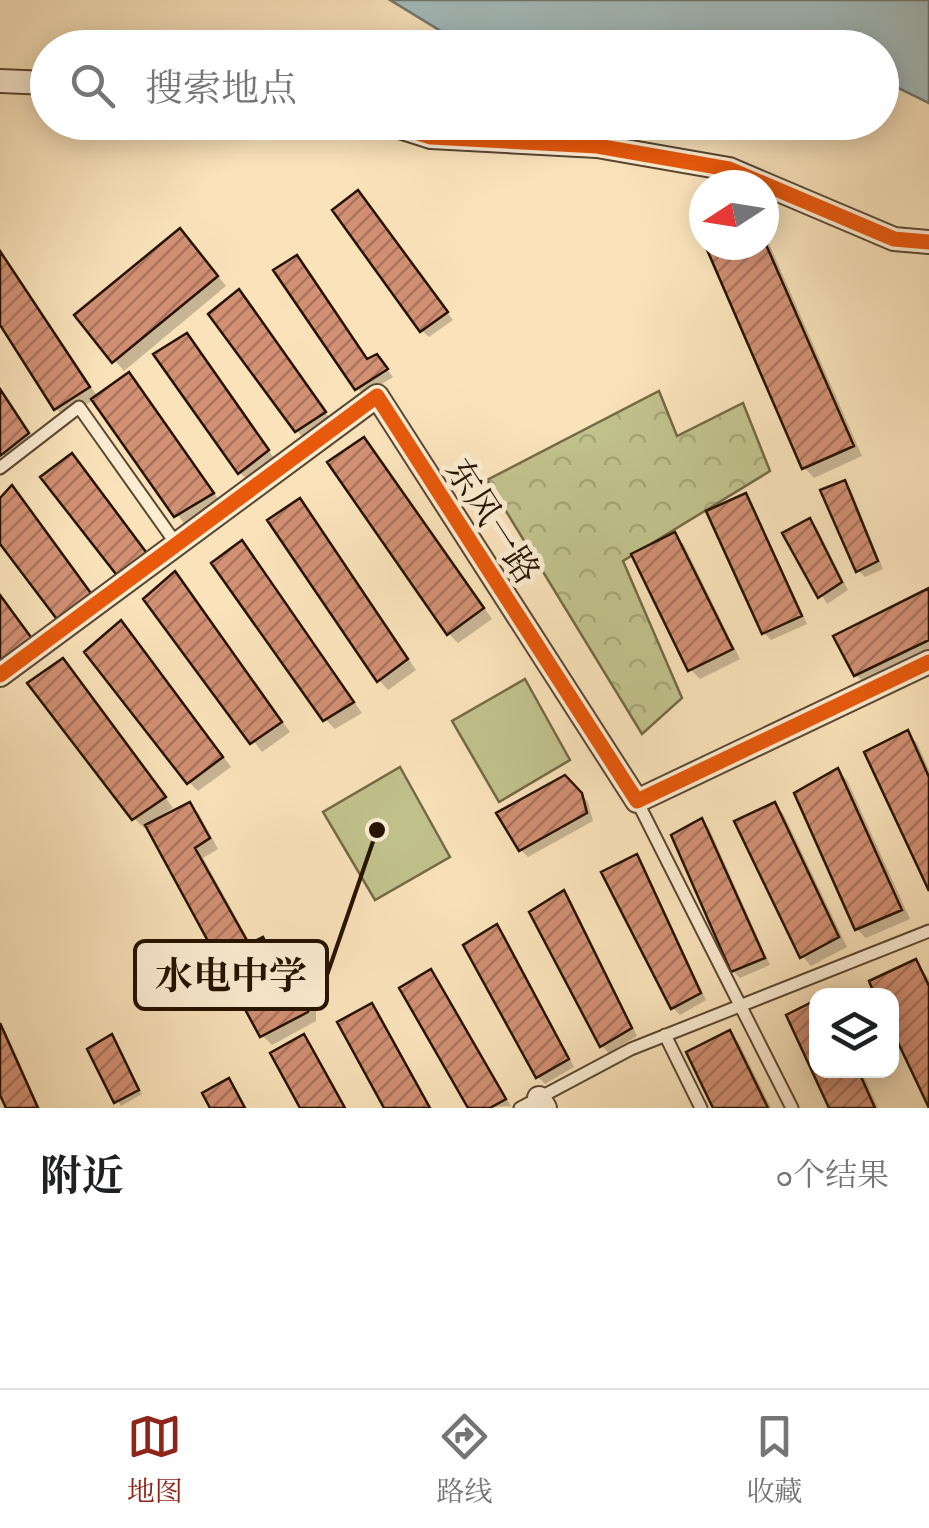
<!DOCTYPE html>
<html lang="zh">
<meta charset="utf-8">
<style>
body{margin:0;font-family:"IM FELL DW Pica","Noto Serif SC",serif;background:#f2f2f2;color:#202124}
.controls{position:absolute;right:30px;bottom:30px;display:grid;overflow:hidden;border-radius:20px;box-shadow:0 5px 25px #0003}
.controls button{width:90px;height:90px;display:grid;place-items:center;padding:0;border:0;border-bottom:2px solid #e0e0e0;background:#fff;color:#202124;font:50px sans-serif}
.compass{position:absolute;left:689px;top:170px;width:90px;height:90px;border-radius:50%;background:#fff;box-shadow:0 5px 25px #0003;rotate:258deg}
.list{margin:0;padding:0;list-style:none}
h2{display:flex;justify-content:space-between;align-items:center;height:130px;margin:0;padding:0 40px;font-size:42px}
h2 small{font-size:32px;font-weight:400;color:#757577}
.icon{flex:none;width:55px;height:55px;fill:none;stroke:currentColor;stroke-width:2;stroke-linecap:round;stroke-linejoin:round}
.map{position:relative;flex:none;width:929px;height:1108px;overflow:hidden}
.search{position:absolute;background:#fff;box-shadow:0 5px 25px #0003;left:30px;right:30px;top:30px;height:110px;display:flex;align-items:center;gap:25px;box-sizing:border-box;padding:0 35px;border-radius:55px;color:#757577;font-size:38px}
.sheet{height:280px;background:#fff}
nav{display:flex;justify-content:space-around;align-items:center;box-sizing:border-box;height:140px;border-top:2px solid #e0e0e0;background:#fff;font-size:28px;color:#757577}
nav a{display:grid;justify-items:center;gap:5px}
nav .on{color:#8f2418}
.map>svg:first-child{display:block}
.forest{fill:url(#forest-crowns);stroke:#746a46;stroke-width:2.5}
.pitch{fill:#c2c38d;stroke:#746a46;stroke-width:2.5}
.water{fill:#a4bbbb;stroke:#717770;stroke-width:2.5}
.shadow{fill:#0003}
.building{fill:url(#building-hatch);stroke:#251200;stroke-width:2.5}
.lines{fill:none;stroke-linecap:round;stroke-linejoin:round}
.service-casing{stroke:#5a462f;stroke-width:15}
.minor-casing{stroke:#5a462f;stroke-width:26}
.service{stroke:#fcedd3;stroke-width:11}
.minor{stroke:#fcedd3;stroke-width:22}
.cycleway-casing{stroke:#fcedd3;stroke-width:21}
.cycleway{stroke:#e8590c;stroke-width:15}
.labels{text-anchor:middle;stroke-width:10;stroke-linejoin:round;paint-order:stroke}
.street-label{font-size:35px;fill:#251200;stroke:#fcedd3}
.leader{fill:none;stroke:#251200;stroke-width:4}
.callout-dot{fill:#251200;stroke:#fcedd3;stroke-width:4}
.callout{fill:#fcedd3;stroke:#251200;stroke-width:4}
.callout-label{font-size:38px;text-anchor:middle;font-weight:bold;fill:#251200}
</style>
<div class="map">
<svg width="929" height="1108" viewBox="0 0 929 1108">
<defs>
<pattern id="forest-crowns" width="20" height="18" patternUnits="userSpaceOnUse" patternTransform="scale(2.5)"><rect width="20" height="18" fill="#c2c38d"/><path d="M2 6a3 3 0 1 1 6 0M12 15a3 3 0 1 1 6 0" fill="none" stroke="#a7a678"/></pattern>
<pattern id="building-hatch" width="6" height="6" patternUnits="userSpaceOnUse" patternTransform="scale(2.5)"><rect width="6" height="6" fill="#d29074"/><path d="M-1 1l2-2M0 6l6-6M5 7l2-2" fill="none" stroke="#aa745d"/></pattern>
</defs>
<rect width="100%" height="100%" fill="#fae3bb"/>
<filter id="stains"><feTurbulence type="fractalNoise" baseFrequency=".002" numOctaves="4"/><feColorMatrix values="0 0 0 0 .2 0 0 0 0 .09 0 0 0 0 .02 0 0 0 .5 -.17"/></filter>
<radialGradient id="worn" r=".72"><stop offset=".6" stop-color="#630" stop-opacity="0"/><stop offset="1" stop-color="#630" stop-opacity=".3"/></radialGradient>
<path class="forest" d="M659,391L677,436L743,403L770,471L623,561L682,698L642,734L487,480Z"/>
<path class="pitch" d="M525,679L570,760L499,802L452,721Z
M400,767L450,857L375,900L323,812Z"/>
<path class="water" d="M390,0H929V103L882,80V48L467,47Z"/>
<path class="shadow" d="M365,200L453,320L429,337L422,331Z
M764,232L862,456L814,478L805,468L707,245H764Z
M190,241L226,286L124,371L77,316Z
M0,253L98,397L129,375L222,504L185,525L95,399L65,418L56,408L0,321Z
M245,299L331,420L304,438L297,431Z
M194,343L274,458L247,479L240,473Z
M369,362L383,364L393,377L364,395L357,388Z
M0,389L34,441L9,461L0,451Z
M373,450L492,619L458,643L449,634Z
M844,483L851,490L883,569L865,577L858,570Z
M745,496L752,503L807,624L771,640L764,633Z
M300,501L416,670L388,690L379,680Z
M810,521L817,528L848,590L827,604L786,534Z
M675,535L684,545L740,659L700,679L690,669Z
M242,543L362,713L335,729L325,719Z
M175,575L290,732L262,752L146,600Z
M929,591V650L863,682L856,675Z
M130,632L231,767L198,791L189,782Z
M72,671L173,808L162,815L164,818L190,805L199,814L218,849L203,858L252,946L262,940L279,963L284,961L293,970L306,996L316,1006V1021L272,1045L262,1035L148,825L144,828L134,818Z
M907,733L917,743L929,770V885Z
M837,771L847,780L910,919L866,938L857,929Z
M565,778L588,802L593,821L528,857L521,850Z
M775,805L784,815L847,947L811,966L802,956Z
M702,821L709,828L770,965L740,978L733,971Z
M636,857L643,864L706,1000L680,1015L673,1008L604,873Z
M564,894L571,901L637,1036L609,1053L602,1046Z
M497,927L504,934L574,1067L545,1084L538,1077L467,946Z
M916,962L929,979V1105L892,1024V996Z
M430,972L437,979L511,1106L471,1108L402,989Z
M816,1003V1070H861L878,1108H832L789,1016Z
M372,1006L379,1013L431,1108H387L341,1023Z
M0,1025L5,1030L40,1108H8L0,1089Z
M729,1033L739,1043L771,1108H716L689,1053Z
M112,1037L142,1094L121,1106L90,1050Z
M304,1037L311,1044L346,1108H303L273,1054Z"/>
<path class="building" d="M358,190L448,312L420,332L332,210Z
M180,228L218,276L112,363L74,315Z
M764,240L854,446L802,469L705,245H764Z
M0,251L90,387L54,410L0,325Z
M297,255L367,359L377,354L388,369L355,390L273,270Z
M239,289L326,412L295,432L208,314Z
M187,333L269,450L238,474L153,354Z
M129,372L214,493L174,517L91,399Z
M0,389L29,433L0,456Z
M364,437L484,608L447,635L327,462Z
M72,453L149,556L119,578L40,477Z
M845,480L878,561L856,572L820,490Z
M12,485L93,596L59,622L0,544V498Z
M746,493L802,616L762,634L706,511Z
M300,498L408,659L377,682L267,520Z
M810,518L842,582L818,598L782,533Z
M675,532L733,649L688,671L631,554Z
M242,540L354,702L323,721L211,563Z
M175,571L282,722L250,744L143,599Z
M929,588V640L854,676L833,636Z
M0,595L33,640L0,662Z
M121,620L223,757L187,784L84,652Z
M63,658L166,797L132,820L27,683Z
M908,730L929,777V891L864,752Z
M838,768L902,910L855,930L794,793Z
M565,775L582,793L587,813L519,851L496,813Z
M190,802L210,838L195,848L249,944L263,937L276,962L284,958L310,1003L308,1012L260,1037L145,825Z
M775,802L839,937L800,958L734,821Z
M702,818L765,958L731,972L671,835Z
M637,854L701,993L671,1009L601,872Z
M564,890L632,1028L600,1047L529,912Z
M497,924L569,1059L536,1078L463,945Z
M916,959L929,986V1108L892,1030V996H875L869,981Z
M431,969L506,1099L490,1108H468L399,988Z
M816,1000V1070H858L875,1108H829L786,1015Z
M372,1003L430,1108H384L337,1022Z
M0,1023L38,1108H6L0,1095Z
M730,1030L768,1108H713L686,1052Z
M112,1034L139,1090L114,1103L87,1049Z
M304,1034L345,1108H300L270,1053Z
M229,1078L245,1108H210L202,1093Z"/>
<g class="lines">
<defs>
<path id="service" d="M0,468L79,407L177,545
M637,801L792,1108
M665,1035L701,1108
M520,1108L631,1049L929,931"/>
<path id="minor" d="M0,81L48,83
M384,122L431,137L597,146L729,169L894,239L929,242
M0,675L377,396L637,801L929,662
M539,1098L545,1108"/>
</defs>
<use href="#service" class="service-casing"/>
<use href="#minor" class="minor-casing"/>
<use href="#service" class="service"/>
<use href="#minor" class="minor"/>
<defs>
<path id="cycleway" d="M384,122L431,137L597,146L729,169L894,239L929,242
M0,675L377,396L637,801L929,662"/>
</defs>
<use href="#cycleway" class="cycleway-casing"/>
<use href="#cycleway" class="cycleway"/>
</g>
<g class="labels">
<g class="street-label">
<text transform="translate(493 521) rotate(57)" y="12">东风一路</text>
</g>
</g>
<path class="leader" d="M377 830L327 975"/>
<circle class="callout-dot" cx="377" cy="830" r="10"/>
<rect class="callout" x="135" y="941" width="192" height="68" rx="10"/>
<g class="callout-label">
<text x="231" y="989">水电中学</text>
</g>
<rect width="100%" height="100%" filter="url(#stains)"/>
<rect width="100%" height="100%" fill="url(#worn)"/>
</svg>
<div class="controls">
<button><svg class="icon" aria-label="layers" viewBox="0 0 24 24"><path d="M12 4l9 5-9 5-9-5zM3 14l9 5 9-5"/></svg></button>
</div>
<svg class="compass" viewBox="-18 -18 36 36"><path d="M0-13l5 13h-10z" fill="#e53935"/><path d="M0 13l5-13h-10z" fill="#757577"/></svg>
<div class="search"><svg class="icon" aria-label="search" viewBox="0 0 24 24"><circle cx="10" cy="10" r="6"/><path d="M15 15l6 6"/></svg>搜索地点</div>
</div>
<section class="sheet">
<h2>附近<small>0个结果</small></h2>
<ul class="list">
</ul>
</section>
<nav>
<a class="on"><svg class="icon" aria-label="map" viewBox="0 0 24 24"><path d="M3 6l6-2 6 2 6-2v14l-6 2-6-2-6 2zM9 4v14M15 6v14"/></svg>地图</a>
<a><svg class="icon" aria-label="directions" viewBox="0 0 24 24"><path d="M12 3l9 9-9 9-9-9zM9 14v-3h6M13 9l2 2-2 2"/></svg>路线</a>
<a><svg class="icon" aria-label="saved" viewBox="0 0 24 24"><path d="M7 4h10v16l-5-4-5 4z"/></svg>收藏</a>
</nav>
